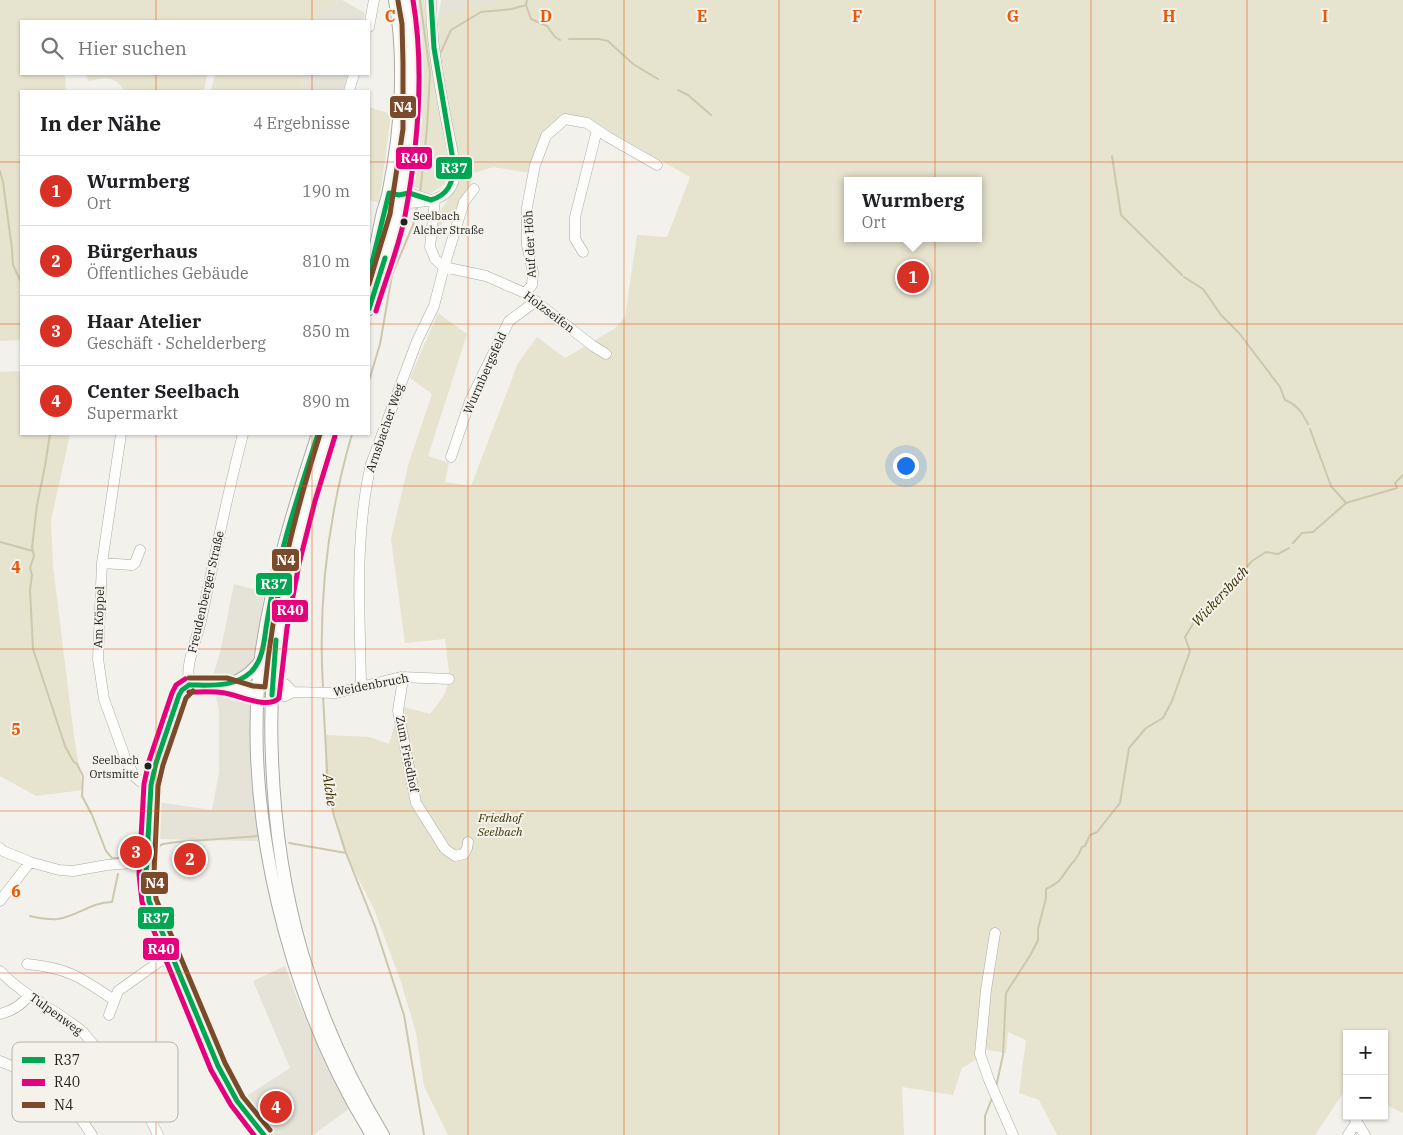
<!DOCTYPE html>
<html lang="de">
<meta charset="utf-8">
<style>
body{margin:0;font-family:"IBM Plex Serif",serif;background:#f2f2f2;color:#202124}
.controls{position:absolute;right:15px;bottom:15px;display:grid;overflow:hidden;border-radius:0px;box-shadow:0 1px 4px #0004}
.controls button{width:45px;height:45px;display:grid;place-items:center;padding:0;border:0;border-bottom:1px solid #e0e0e0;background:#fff;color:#202124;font:25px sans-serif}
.you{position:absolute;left:905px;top:465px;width:18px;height:18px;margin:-12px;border:4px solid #fff;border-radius:50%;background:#1a73e8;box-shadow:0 0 0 8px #1a73e833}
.badge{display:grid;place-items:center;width:32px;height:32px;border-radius:50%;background:#d93025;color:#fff;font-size:16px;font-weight:700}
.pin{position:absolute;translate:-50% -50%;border:2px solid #fff;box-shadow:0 1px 5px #0006}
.popup{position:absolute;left:844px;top:177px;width:138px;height:65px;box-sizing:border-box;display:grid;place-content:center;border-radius:0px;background:#fff;filter:drop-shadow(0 1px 4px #0005);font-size:16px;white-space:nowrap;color:#757577}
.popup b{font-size:19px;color:#202124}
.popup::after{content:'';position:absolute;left:50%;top:100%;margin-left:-10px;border:10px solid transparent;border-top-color:#fff}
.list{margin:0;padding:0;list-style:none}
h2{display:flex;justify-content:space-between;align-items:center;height:65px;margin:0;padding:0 20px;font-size:21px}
h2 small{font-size:16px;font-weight:400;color:#757577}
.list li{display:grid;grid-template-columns:32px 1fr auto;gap:15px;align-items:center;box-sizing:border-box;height:70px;padding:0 20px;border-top:1px solid #e0e0e0}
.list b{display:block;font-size:19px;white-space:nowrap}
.list p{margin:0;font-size:16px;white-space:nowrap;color:#757577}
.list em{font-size:16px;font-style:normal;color:#757577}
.icon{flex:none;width:28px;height:28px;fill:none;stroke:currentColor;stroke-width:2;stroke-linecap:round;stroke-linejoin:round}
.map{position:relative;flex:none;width:1403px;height:1135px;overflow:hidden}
.search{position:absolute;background:#fff;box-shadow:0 1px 4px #0004;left:20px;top:20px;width:350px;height:55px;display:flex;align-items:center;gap:12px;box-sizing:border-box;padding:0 18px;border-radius:0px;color:#757577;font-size:19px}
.panel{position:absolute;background:#fff;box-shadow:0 1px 4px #0004;left:20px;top:90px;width:350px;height:345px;border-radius:0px}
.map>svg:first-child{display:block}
.built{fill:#e5e3d8}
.green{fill:#e6e3ce;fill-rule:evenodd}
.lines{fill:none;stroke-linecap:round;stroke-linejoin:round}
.stream{stroke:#cdc8ac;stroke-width:2}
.minor-casing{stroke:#aaaaa7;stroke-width:11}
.major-casing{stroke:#aaaaa7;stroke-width:14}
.minor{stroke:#fdfdfc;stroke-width:10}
.major{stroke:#fdfdfc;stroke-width:12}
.bus-1-casing{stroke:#f4f2ea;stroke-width:9}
.bus-2-casing{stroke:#f4f2ea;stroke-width:9}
.bus-3-casing{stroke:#f4f2ea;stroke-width:9}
.bus-1{stroke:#00a651;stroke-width:5}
.bus-2{stroke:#e5007d;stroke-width:5}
.bus-3{stroke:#7a4b2a;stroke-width:5}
.grid{fill:none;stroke:#e8590c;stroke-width:1;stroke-opacity:0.55}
.bus-dot{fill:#21211e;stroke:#f4f2ea;stroke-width:2}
.labels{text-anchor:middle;stroke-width:4;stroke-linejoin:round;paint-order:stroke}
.bus-label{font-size:11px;fill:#21211e;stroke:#f4f2ea;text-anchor:start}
.street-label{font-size:12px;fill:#21211e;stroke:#f4f2ea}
.park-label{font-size:12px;font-style:italic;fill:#3b3301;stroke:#f4f2ea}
.water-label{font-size:14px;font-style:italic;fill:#383000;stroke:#f4f2ea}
.key{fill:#f4f2ea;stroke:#b5b3ad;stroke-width:1}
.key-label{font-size:14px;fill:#21211e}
.grid-label{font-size:16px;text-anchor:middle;font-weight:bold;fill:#e8590c;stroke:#f4f2ea;stroke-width:4;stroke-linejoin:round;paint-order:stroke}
.line-badge{stroke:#f4f2ea;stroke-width:2}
.badge-label{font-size:14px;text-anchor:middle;font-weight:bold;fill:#fff}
</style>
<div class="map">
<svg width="1403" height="1135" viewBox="0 0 1403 1135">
<rect width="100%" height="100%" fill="#f2f1ec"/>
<path class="built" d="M339,0H342L365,13L363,21H314Z
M441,0H494L438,18Z
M304,74H348L343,91H302Z
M234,584L264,592L251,693L253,789L258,841L155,839L157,802L212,810L219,772V710L212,679L221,649Z
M285,966L300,1006L349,1109L313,1135H271L242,1099L290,1068L253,981Z"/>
<path class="green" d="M0,0H339L314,21H21V74H65L66,91H21V340L0,341Z
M412,0H424L437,103L448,157L445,184L430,194L412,186C410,162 416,137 418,113C421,76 418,36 412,0Z
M494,0H1403V1113L1384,1104V1034H1347V1091L1343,1093L1315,1135H1057L1039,1100L1019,1093L1026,1040L1008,1032L1006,1053L982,1049L977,1059L962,1068L953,1095L902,1087L904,1135H448L424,1086L416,1033L401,982L374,909L343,849L325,783V735L370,737L389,744L400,706L430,714L443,697L450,680L445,639L405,643L391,539L409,462L432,394L410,378L438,313L467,334L428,456L449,463L445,482L471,486L518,363L537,337L565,358L614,329L625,317L637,235L667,237L690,177L611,132L566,116L542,138L530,173L493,167L474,173L469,190L458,212L436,228L439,213L457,186L461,171L440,56L438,18ZM848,181H978V238H848Z
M85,74H207L204,91H124C114,74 106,78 89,81Z
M215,74H304L302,91H211Z
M369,107L391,114L379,203L369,200Z
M21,371V434H70L51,520L53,566L74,737L83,790L36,796L0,776V372Z"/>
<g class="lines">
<path class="stream" d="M526,5L531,19L547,26L555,37L560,40
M569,39H599L608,41L633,64L658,79
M441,52L451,30L481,12L512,9L526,5L527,0
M678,90L688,95L711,115
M1112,156L1121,215L1182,275
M0,171L3,182L12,249L13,265L21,282
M420,194L427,128L430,73L420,0
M1184,277L1203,289L1221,315L1239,333L1280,387L1285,400C1297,405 1302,412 1308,424
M369,381L380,344L392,275L413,225L417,206
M1310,429L1331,486L1346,503
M50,434L45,466L37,505L32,548L34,556L30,568L32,575L30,590L33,649L65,746L73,761L77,764L83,776L82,796L92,815L106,851L112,858H131L144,854
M0,542L33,551
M1293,543L1302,533L1313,532L1346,503L1397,488L1395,483L1403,475
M323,688C318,602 328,516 352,434
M323,696L328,787L334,816L346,853L375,926L404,1015L424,1135
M289,843L346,853
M151,850L163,844L177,842L258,836
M30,916C39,918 48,920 58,919C78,916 91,902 112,902L118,874
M996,1087L1003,1055L1006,993L1031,954L1038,940V929L1046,898V889C1066,879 1061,875 1074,861C1078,856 1080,853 1082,847L1085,846L1090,835L1097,832L1120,803L1129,748L1146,728L1163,718L1172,701L1190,651L1185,637L1199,614L1221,596L1252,561L1266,552L1278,554L1289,548
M985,1135V1116L992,1098"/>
<defs>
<path id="minor" d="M369,27L374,0
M349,91L354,74
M435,199L430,247L435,259L444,267L486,276L525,293L593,346L606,354
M431,200L409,193L399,195L408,203C424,202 447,201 453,182C458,165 448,132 445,114C438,76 431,38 431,0
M583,252L575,239V217L597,130
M525,293L532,285L533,272L527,245V207L535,165L546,136L565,119L587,123L608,137L657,165
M121,434L102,563L98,659L104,699L126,760L135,777L141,782L151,785
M451,457L470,401L509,321L536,301
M102,563L132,565L135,563L140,550
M401,677L402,685L398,711L416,803L445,849L455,856L464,854L467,848L468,842
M272,683L285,684L293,692
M189,685L182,690L179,695L156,763L151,785L146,874L149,901L218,1066L237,1101L264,1135
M189,685C185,664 196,642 201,621C214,559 227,496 243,434
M189,685H226L258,694
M361,686C360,612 354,537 371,464L417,341L434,306L444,267L464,202L474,189
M272,695L285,696L293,692L336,693L401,677L449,679
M0,848L3,851L30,862L59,870L73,871L107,865L147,862
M0,901L30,862
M995,933L986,990L980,1054L989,1080L1013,1135
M27,964C68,968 80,977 114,1000
M0,971C23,996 57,1010 83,1032L139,1100L147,1112L158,1135
M0,1014C12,1011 22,1005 29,995
M109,1015L118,991L170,954
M0,1061L28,1073L67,1099L92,1135
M1353,1116L1365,1135
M1348,1135L1356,1123"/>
<path id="major" d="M369,275C375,255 378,233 383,212C385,205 388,198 389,190C401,132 406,59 395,0
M369,309L397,216L410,130L411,63L409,23L405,0
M318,434C295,504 273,576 262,649C240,808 288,1000 372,1135
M328,434C309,495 289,557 279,620C272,666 270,713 272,759C277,898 311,1016 383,1135
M226,685C242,681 251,673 261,661"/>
</defs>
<use href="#minor" class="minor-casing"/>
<use href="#major" class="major-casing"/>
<use href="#minor" class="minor"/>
<use href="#major" class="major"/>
<defs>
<path id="bus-1" d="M369,275L389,193L399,195L409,193L431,200C448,195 453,183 454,166L434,48L431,0
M369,309L385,258
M189,685L182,690L179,695L156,763L151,785L146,874L149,901L218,1066L237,1101L264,1135
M189,685C210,685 234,688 251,672C264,659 264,639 267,622C277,558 298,496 318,434
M272,695L276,640"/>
<path id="bus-2" d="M376,311C385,281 399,247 405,216C418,146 425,71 413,0
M185,679L176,685L172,693L149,761L144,784L139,874L142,902L211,1070L231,1105L254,1135
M189,692C201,692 214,691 225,693C238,695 268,710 279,698L287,628L299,564L315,501L335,436"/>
<path id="bus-3" d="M369,284L390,214L403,129V63L402,24L398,1
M189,678H227L253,686L265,687C273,600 294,517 320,434
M193,691L186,698L163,765L158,786L154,874L156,899L225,1063L243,1097L270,1130"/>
</defs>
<use href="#bus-1" class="bus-1-casing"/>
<use href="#bus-2" class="bus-2-casing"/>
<use href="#bus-3" class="bus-3-casing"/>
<use href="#bus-1" class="bus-1"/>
<use href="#bus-2" class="bus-2"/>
<use href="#bus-3" class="bus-3"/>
</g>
<path class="grid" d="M156,0V21M312,0V21M468,0V1135M624,0V1135M779,0V1135M935,0V1135M1091,0V1135M1247,0V1135M156,74V91M312,74V91M0,162H21M369,162H1403M0,324H21M369,324H1403M156,434V1135M312,434V1135M0,486H1403M0,649H1403M0,811H1403M0,973H1403"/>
<g class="bus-dot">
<circle cx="404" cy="222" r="4.5"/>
<circle cx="148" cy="766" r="4.5"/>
</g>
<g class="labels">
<g class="bus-label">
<text x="413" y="220">Seelbach<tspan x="413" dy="14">Alcher Straße</tspan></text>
<text x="139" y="764" text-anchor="end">Seelbach<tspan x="139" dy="14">Ortsmitte</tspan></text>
</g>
<g class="street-label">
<text transform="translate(530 244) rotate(-93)" y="4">Auf der Höh</text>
<text transform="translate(549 312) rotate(37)" y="4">Holzseifen</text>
<text transform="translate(485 373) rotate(-66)" y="4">Wurmbergsfeld</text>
<text transform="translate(385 428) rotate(-71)" y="4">Arnsbacher Weg</text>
<text transform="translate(206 592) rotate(-77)" y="4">Freudenberger Straße</text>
<text transform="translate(99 617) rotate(-88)" y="4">Am Köppel</text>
<text transform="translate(371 685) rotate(-11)" y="4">Weidenbruch</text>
<text transform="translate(407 754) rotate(79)" y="4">Zum Friedhof</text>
<text transform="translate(56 1014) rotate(36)" y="4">Tulpenweg</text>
</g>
<g class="park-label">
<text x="500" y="822">Friedhof<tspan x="500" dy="14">Seelbach</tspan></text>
</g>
<g class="water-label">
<text transform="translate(1220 596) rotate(-47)" y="5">Wickersbach</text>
<text transform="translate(330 790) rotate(82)" y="5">Alche</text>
</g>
</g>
<rect x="12" y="1042" width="166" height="80" rx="8" class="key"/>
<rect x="22" y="1057" width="23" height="6" fill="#00a651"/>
<rect x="22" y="1079" width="23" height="7" fill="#e5007d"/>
<rect x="22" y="1102" width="23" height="6" fill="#7a4b2a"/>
<g class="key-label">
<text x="54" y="1065">R37</text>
<text x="54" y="1087">R40</text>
<text x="54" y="1110">N4</text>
</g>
<g class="grid-label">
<text x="390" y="22">C</text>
<text x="546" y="22">D</text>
<text x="702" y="22">E</text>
<text x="857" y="22">F</text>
<text x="1013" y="22">G</text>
<text x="1169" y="22">H</text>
<text x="1325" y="22">I</text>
<text x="16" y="573">4</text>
<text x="16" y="735">5</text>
<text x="16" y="897">6</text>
</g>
<g class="line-badge">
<rect x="389" y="95" width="28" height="24" rx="5" fill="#7a4b2a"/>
<rect x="395" y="146" width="38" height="24" rx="5" fill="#e5007d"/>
<rect x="435" y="156" width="38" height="24" rx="5" fill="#00a651"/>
<rect x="271" y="548" width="29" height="24" rx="5" fill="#7a4b2a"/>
<rect x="255" y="572" width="38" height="24" rx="5" fill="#00a651"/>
<rect x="271" y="599" width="38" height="24" rx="5" fill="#e5007d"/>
<rect x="140" y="871" width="29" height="24" rx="5" fill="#7a4b2a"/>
<rect x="137" y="906" width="38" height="24" rx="5" fill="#00a651"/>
<rect x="142" y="937" width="38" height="24" rx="5" fill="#e5007d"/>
</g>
<g class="badge-label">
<text x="403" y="112">N4</text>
<text x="414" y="163">R40</text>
<text x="454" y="173">R37</text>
<text x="286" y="565">N4</text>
<text x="274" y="589">R37</text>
<text x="290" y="615">R40</text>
<text x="155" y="888">N4</text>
<text x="156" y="923">R37</text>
<text x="161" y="954">R40</text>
</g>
</svg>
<div class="controls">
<button>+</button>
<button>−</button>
</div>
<div class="you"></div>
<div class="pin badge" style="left:913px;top:277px">1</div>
<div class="popup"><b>Wurmberg</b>Ort</div>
<div class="pin badge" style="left:190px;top:859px">2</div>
<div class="pin badge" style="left:136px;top:852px">3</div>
<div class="pin badge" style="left:276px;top:1107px">4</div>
<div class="search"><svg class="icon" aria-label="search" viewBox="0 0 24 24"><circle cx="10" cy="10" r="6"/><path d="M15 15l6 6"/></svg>Hier suchen</div>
<section class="panel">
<h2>In der Nähe<small>4 Ergebnisse</small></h2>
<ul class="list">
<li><span class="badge">1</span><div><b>Wurmberg</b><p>Ort</p></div><em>190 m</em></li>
<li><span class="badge">2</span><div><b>Bürgerhaus</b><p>Öffentliches Gebäude</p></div><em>810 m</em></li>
<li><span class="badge">3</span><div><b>Haar Atelier</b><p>Geschäft · Schelderberg</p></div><em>850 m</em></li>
<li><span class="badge">4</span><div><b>Center Seelbach</b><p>Supermarkt</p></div><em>890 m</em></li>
</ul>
</section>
</div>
